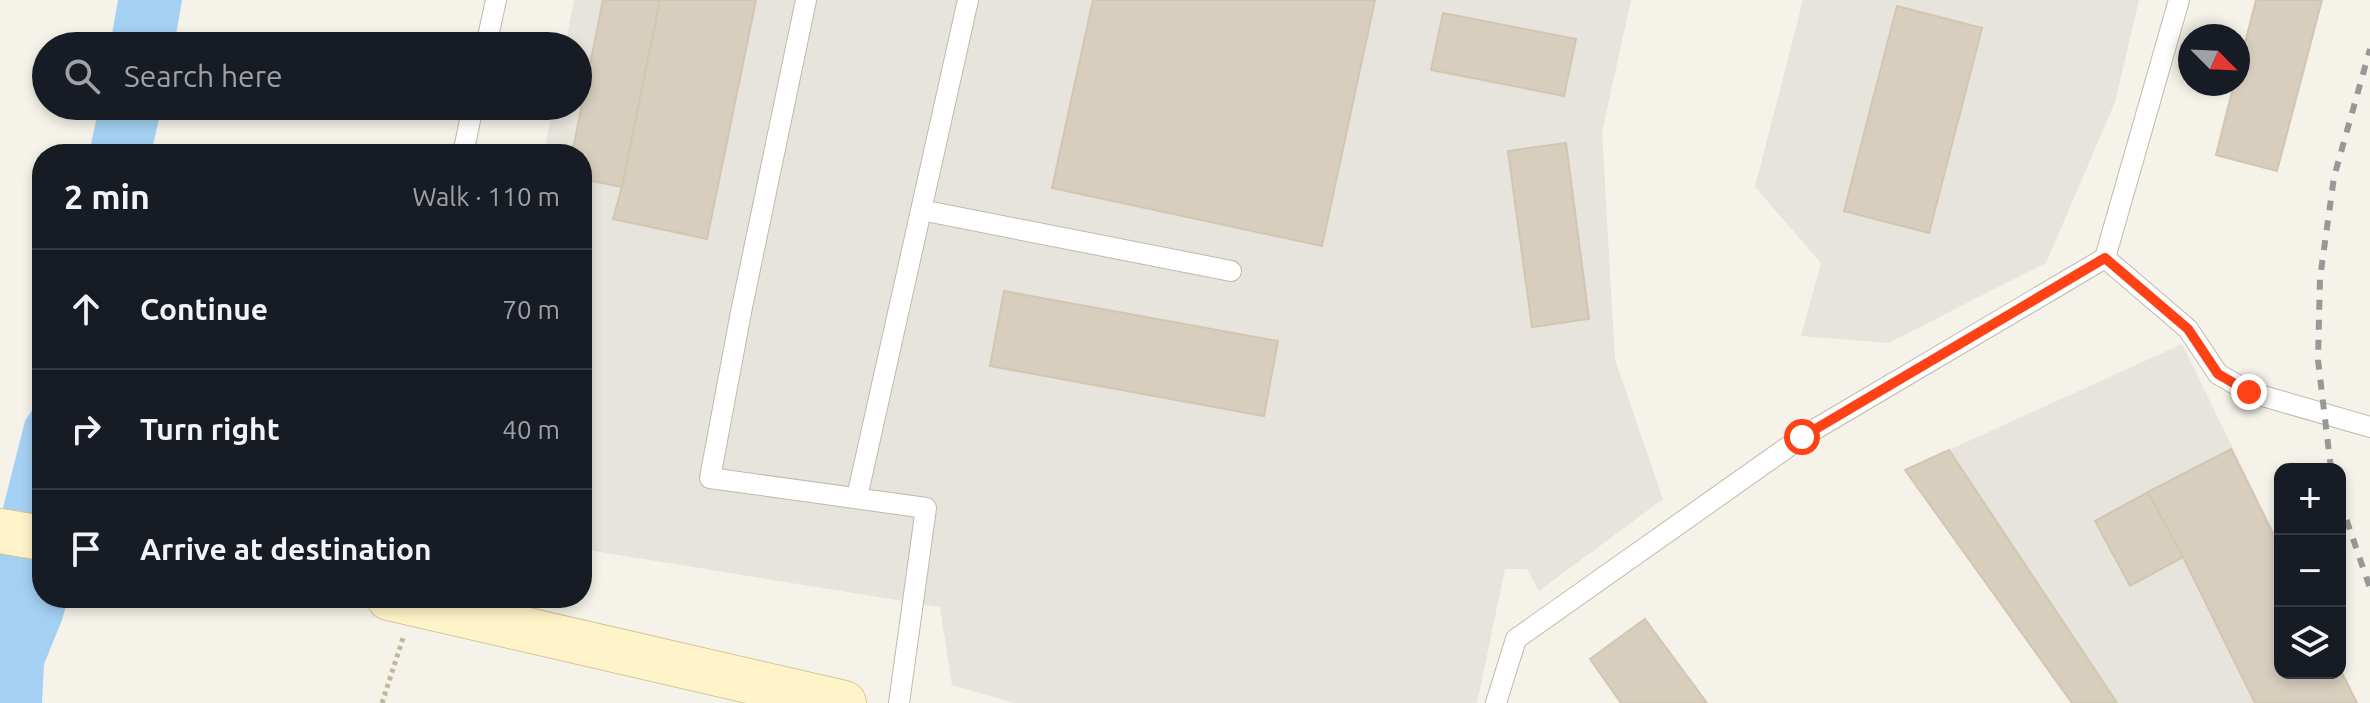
<!DOCTYPE html>
<meta charset="utf-8">
<style>
body{margin:0;font-family:Ubuntu,sans-serif;background:#242831;color:#f1f3f6}
.controls{position:absolute;right:24px;bottom:24px;display:grid;overflow:hidden;border-radius:16px;box-shadow:0 4px 12px #0003}
.controls button{width:72px;height:72px;display:grid;place-items:center;padding:0;border:0;border-bottom:2px solid #363941;background:#171b24;color:#f1f3f6;font:40px sans-serif}
.compass{position:absolute;left:2178px;top:24px;width:72px;height:72px;border-radius:50%;background:#171b24;box-shadow:0 4px 12px #0003;rotate:114deg}
.stop{position:absolute;width:24px;height:24px;margin:-18px;border:6px solid #ff4116;border-radius:50%;background:#fff}
.stop.end{background:#ff4116;border-color:#fff;box-shadow:0 2px 8px #0008}
.list{margin:0;padding:0;list-style:none}
h2{display:flex;justify-content:space-between;align-items:center;height:104px;margin:0;padding:0 32px;font-size:34px}
h2 small{font-size:26px;font-weight:400;color:#9ea1a6}
.list li{display:grid;grid-template-columns:52px 1fr auto;gap:24px;align-items:center;box-sizing:border-box;height:120px;padding:0 32px;border-top:2px solid #363941}
.list b{display:block;font-size:30px;white-space:nowrap}
.list em{font-size:26px;font-style:normal;color:#9ea1a6}
.icon{flex:none;width:44px;height:44px;fill:none;stroke:currentColor;stroke-width:2;stroke-linecap:round;stroke-linejoin:round}
.map{position:relative;flex:none;width:2370px;height:703px;overflow:hidden}
.search{position:absolute;background:#171b24;box-shadow:0 4px 12px #0003;left:32px;top:32px;width:560px;height:88px;display:flex;align-items:center;gap:20px;box-sizing:border-box;padding:0 28px;border-radius:44px;color:#9ea1a6;font-size:30px}
.panel{position:absolute;background:#171b24;box-shadow:0 4px 12px #0003;left:32px;top:144px;width:560px;height:464px;border-radius:32px}
.map>svg:first-child{display:block}
.industrial{fill:#e7e3dd}
.water{fill:#a4d0f3}
.building{fill:#d7cebe;stroke:#d2c6b1;stroke-width:2}
.lines{fill:none;stroke-linecap:round;stroke-linejoin:round}
.lane-casing{stroke:#c1baab;stroke-width:22}
.secondary-casing{stroke:#d6c798;stroke-width:46}
.path{stroke:#c3b69c;stroke-width:5;stroke-dasharray:4 4;stroke-linecap:butt}
.lane{stroke:#fff;stroke-width:20}
.secondary{stroke:#fff4c9;stroke-width:44}
.rail{stroke:#989898;stroke-width:6;stroke-dasharray:10 10;stroke-linecap:butt}
.route{stroke:#ff4116;stroke-width:10}
</style>
<div class="map">
<svg width="2370" height="703" viewBox="0 0 2370 703">
<rect width="100%" height="100%" fill="#f5f2e9"/>
<path class="industrial" d="M574,0H1631L1602,132L1615,360L1663,499L1539,591L1527,569H1505L1477,703H1015L952,685L940,607L582,549V154H544L553,106H578V46H565Z
M1803,0H2139L2115,102L2046,263L1888,343L1801,336L1821,263L1755,187Z
M2182,344L2280,544V673H2340V666L2358,703H2072L1905,470Z"/>
<path class="water" d="M118,0H182L174,46H110Z
M99,106H162L151,154H89Z
M42,395V598H68L62,620L44,664L42,703H0V520L25,421Z"/>
<path class="building" d="M603,0H660L622,187L582,179V154H572Z
M660,0H756L707,239L613,219L622,187Z
M1093,0H1375L1322,246L1052,188Z
M2256,0H2322L2277,171L2216,155L2234,84H2238V70Z
M1897,6L1982,28L1929,233L1844,211Z
M1443,13L1576,39L1564,96L1431,70Z
M1566,143L1589,319L1532,327L1508,151Z
M1004,291L1278,341L1264,416L990,366Z
M2231,449L2280,548V673H2340V669L2357,703H2255L2183,557L2148,492Z
M1949,450L2117,703H2072L1905,470Z
M2148,492L2183,557L2130,586L2095,521Z
M1645,619L1707,703H1621L1590,659Z"/>
<g class="lines">
<defs>
<path id="lane" d="M806,0L742,307L710,478L926,508L899,703
M486,46L496,0
M463,154L473,106
M921,210L1231,271
M2105,258L2188,329L2218,374L2249,392L2370,427
M857,497L968,0
M1496,703L1516,639L1802,437L2105,258L2179,0"/>
<path id="secondary" d="M0,531L42,538
M389,598L844,703"/>
</defs>
<use href="#lane" class="lane-casing"/>
<use href="#secondary" class="secondary-casing"/>
<path class="path" d="M382,703L403,638"/>
<use href="#lane" class="lane"/>
<use href="#secondary" class="secondary"/>
<path class="rail" d="M2331,469L2318,360L2320,278L2334,177L2370,49
M2340,501L2370,588"/>
</g>
<g class="lines">
<path class="route" d="M1802,437L2105,258L2188,329L2218,374L2249,392"/>
</g>
</svg>
<div class="controls">
<button>+</button>
<button>−</button>
<button><svg class="icon" aria-label="layers" viewBox="0 0 24 24"><path d="M12 4l9 5-9 5-9-5zM3 14l9 5 9-5"/></svg></button>
</div>
<svg class="compass" viewBox="-18 -18 36 36"><path d="M0-13l5 13h-10z" fill="#e53935"/><path d="M0 13l5-13h-10z" fill="#9ea1a6"/></svg>
<div class="stop" style="left:1802px;top:437px"></div>
<div class="stop end" style="left:2249px;top:392px"></div>
<div class="search"><svg class="icon" aria-label="search" viewBox="0 0 24 24"><circle cx="10" cy="10" r="6"/><path d="M15 15l6 6"/></svg>Search here</div>
<section class="panel">
<h2>2 min<small>Walk · 110 m</small></h2>
<ul class="list">
<li><svg class="icon" aria-label="ahead" viewBox="0 0 24 24"><path d="M12 20V5M6 11l6-6 6 6"/></svg><div><b>Continue</b></div><em>70 m</em></li>
<li><svg class="icon" aria-label="right" viewBox="0 0 24 24"><path d="M7 20v-9h11M14 6l5 5-5 5"/></svg><div><b>Turn right</b></div><em>40 m</em></li>
<li><svg class="icon" aria-label="arrive" viewBox="0 0 24 24"><path d="M6 21V4h12l-3 4 3 4H6"/></svg><div><b>Arrive at destination</b></div></li>
</ul>
</section>
</div>
